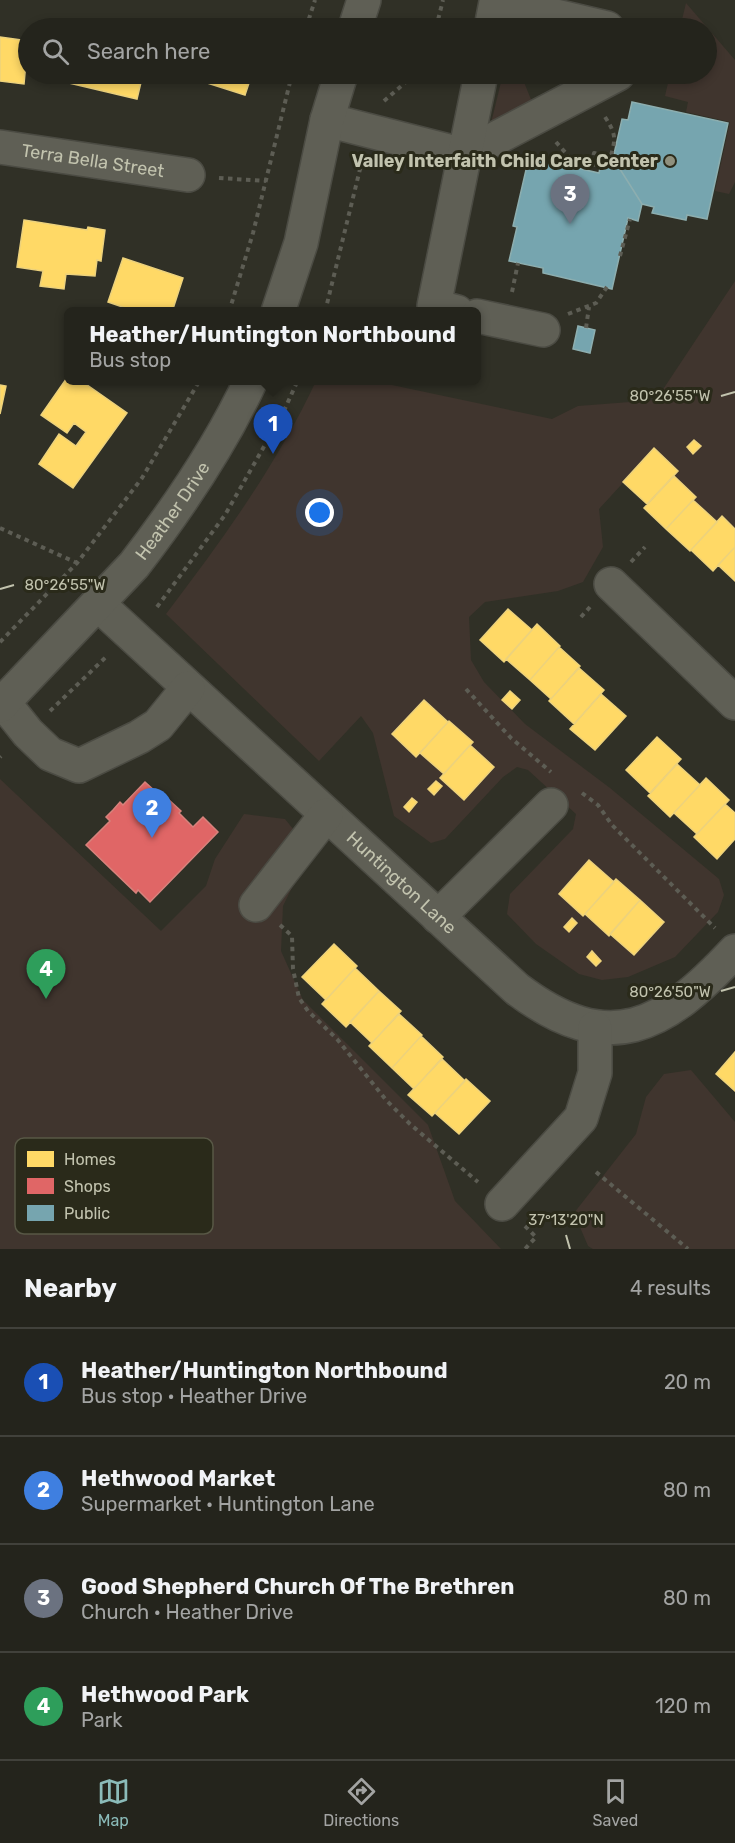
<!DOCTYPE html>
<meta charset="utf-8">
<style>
body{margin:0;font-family:Rubik,sans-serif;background:#2c2c25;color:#f1f3f6}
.you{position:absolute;left:320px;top:513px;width:21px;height:21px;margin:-15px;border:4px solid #fff;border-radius:50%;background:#1a73e8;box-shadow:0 0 0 9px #1a73e833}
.badge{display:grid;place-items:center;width:39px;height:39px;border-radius:50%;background:#8bbbb9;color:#fff;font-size:20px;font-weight:700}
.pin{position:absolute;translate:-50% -50px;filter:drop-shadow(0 2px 3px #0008)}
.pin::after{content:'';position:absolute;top:32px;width:21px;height:18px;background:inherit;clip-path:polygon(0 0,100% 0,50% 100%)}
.popup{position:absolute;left:64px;top:307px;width:417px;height:78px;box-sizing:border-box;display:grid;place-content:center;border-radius:9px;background:#24241c;filter:drop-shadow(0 2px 4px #0005);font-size:20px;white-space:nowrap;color:#a3a4a3}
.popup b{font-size:22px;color:#f1f3f6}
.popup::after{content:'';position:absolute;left:50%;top:100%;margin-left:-12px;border:12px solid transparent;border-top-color:#24241c}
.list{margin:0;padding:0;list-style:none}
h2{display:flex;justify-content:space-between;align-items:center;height:78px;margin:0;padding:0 24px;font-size:26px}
h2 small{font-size:20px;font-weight:400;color:#a3a4a3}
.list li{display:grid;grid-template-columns:39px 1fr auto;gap:18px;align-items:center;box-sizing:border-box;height:108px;padding:0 24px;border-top:2px solid #41413b}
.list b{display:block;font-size:22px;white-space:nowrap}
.list p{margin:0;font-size:20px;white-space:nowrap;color:#a3a4a3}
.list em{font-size:20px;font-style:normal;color:#a3a4a3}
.icon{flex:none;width:33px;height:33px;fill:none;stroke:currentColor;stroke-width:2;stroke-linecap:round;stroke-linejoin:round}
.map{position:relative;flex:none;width:735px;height:1249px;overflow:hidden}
.search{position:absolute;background:#24241c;box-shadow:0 3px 9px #0003;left:18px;right:18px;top:18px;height:66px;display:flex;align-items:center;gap:15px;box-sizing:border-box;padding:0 21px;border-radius:33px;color:#a3a4a3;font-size:22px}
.sheet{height:510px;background:#24241c}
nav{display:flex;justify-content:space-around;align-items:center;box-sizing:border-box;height:84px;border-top:2px solid #41413b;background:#24241c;font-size:16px;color:#a3a4a3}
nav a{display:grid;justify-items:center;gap:3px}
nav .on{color:#8bbbb9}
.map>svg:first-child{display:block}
.green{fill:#40352e;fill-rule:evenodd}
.homes{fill:#ffd966;stroke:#edd27c;stroke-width:1.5}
.shops{fill:#e06666;stroke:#d7827c;stroke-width:1.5}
.public{fill:#76a5af;stroke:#8daeaf;stroke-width:1.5}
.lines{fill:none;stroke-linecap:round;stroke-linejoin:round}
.minor-casing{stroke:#4b4b43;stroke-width:36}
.path{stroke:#5d5d54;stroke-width:4;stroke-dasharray:4.5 4.5;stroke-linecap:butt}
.minor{stroke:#5f5f55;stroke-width:33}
.ticks{fill:none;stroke:#c2c3ae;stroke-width:2}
.poi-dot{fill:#8f907e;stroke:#2a2a1a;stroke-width:2}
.labels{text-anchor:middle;stroke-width:6;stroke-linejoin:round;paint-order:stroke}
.street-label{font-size:18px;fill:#c2c3ae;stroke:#2a2a1a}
.poi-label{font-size:18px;font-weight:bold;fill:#c2c3ae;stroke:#2a2a1a;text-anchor:end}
.key{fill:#2a2a1a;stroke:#585846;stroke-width:1.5}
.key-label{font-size:16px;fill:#c2c3ae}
.ticks-label{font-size:15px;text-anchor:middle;fill:#c2c3ae;stroke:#2a2a1a;stroke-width:6;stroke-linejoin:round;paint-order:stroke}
</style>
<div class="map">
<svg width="735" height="1249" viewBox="0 0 735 1249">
<rect width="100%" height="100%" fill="#303026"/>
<path class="green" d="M686,3L735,60V182L729,194L715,191L730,122L686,112L688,102L665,96L670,74H706V28H680Z
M503,74H527L522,77L532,102L491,123Z
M735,281V529L722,517L717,522L693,500L696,497L674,476L678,470L654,449L599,509L603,547L583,582L558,591L485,602L469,617L471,660L484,682L525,724L610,788L719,879L724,895L718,912L675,957L628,977L602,980L579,974L536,944L507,914L510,894L573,829L576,814L528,770L517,767L503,777L445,839L431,843L394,816L373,733L361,716L319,761L166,614C223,539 276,466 316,381H373L552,419L578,406L656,400ZM424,700L472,742L470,745L493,767L441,778L444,774L420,753L417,756L392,734ZM589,860L614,882L617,879L664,922L634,955L559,894Z
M0,779L161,931L206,886L215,859L244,814L285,819L306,845L302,867L283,906L281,951L303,1000L428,1125L455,1201L501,1249H0Z
M691,1070L735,1122V1249H593L588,1246L574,1213L636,1134L646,1097L664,1074Z"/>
<path class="homes" d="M0,37L28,41L24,84L0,81Z
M58,74H143L137,99L56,80Z
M185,74H252L245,95L185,76Z
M24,220L87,230L88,227L105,230L101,261L97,260L95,276L66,274L64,289L40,286L43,271L17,267Z
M123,258L183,278L172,312H137L108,302Z
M69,375V380H80L127,413L73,488L39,464L59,434L76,446L86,432L74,423L67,433L41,415Z
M0,385L6,386L0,414Z
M694,440L701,446L693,454L687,447Z
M654,448L678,471L647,504L623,482Z
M674,476L696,497L666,529L644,508Z
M693,500L717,522L690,551L666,529Z
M722,516L735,529V547L713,571L691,550Z
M735,547V581L718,565Z
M508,609L532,630L504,662L480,640Z
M537,624L560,646L530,680L506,659Z
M559,647L580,666L551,699L530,680Z
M579,668L604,690L574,724L549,701Z
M510,691L520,700L512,709L502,700Z
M601,694L626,716L595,750L570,729Z
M424,700L448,722L416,757L392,734Z
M449,721L473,742L444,774L420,753Z
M657,737L681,759L650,793L626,770Z
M470,745L494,767L464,800L440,778Z
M677,764L700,785L670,817L648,796Z
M706,778L729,800L697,834L674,813Z
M436,781L442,786L434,795L428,789Z
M412,798L417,802L409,812L404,807Z
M725,804L735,813V839L717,859L694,837Z
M589,860L614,882L583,916L559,894Z
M616,879L640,900L609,936L585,914Z
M640,900L664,922L634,955L610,934Z
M572,918L577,923L569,932L564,927Z
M334,944L357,966L326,1000L302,977Z
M592,951L601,961L596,966L587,957Z
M355,968L379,991L346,1027L322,1004Z
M379,991L401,1011L372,1043L350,1022Z
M399,1014L422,1035L392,1068L369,1046Z
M421,1036L443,1057L414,1089L392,1068Z
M735,1052V1091L716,1074Z
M442,1059L465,1081L432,1116L408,1095Z
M466,1079L490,1101L459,1134L435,1113Z"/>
<path class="shops" d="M145,782L166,801L168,799L181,811L179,813L193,827L203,817L218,832L150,902L138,890L136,893L86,845L110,821L106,817L113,810L120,802L123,805Z"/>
<path class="public" d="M632,102L728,123L707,219L687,215L686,220L652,213L654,207L642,204L618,166L620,156L614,154L622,119L628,120Z
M529,157L599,173L601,162L618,166L642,204L638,221L628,218L612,289L543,273V268L509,261L517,227L513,226Z
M578,326L595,330L590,353L573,349Z"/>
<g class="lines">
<defs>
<g id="minor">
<path d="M355,28L364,0"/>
<path d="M491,28L496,2L607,28"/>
<path d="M327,120L464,155L618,74"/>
<path id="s1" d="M0,147L188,175"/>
<path d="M278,312L301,243L327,120L341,74"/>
<path d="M457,312L434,306L481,74"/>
<path d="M477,316L543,330"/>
<path d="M611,584L735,703"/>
<path id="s2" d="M98,604L517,989C610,1059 664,1027 735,951"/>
<path d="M4,703L28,733L50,754L79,766L139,737L158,725L188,688"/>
<path id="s3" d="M0,706L134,565C178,508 220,447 251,380"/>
<path d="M256,905L326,815"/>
<path d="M438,917L551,805"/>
<path d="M502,1204L581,1118L595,1073V1028"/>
</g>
</defs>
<use href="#minor" class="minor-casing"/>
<path class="path" d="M306,28L315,0
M436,28L443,0
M384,101L415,74
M605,117C619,138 614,141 609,164
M556,142L572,160L600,166
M592,164L594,153L611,156
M219,178L266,181
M620,256L630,219
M512,292L518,263
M229,312L253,233L292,74
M325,312L362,161
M568,314L596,303L607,287
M586,328L589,307
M0,528L77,563
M631,562L645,547
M157,607L225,515L282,415L298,380
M581,617L590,607
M0,642L77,563L142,478L200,380
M466,689L511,738L551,772
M50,711L107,656
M0,757L1,756
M582,793L598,805L612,825L715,928
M280,925L292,936L293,969L299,998L308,1011L337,1039L386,1100L410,1124L478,1182
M596,1172L688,1249
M525,1226L536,1237L525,1249"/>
<use href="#minor" class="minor"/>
</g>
<path class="ticks" d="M721,396L735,392M0,589L14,585M721,991L735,987M566,1235L570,1249"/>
<circle class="poi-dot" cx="670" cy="161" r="6"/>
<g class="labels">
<g class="street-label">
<text dy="6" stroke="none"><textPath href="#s1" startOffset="94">Terra Bella Street</textPath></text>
<text dy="6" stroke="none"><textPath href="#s3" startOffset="261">Heather Drive</textPath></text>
<text dy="6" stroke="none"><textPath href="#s2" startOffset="412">Huntington Lane</textPath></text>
</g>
<g class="poi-label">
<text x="658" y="167">Valley Interfaith Child Care Center</text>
</g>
</g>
<rect x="15" y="1138" width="198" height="96" rx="9" class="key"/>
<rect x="27" y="1151" width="27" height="16" fill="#ffd966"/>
<rect x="27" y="1178" width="27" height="16" fill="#e06666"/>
<rect x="27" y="1205" width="27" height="16" fill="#76a5af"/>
<g class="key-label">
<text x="64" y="1165">Homes</text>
<text x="64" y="1192">Shops</text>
<text x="64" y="1219">Public</text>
</g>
<g class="ticks-label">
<text x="670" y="401">80°26'55"W</text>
<text x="65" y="590">80°26'55"W</text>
<text x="670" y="997">80°26'50"W</text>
<text x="566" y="1225">37°13'20"N</text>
</g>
</svg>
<div class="you"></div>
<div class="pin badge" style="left:273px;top:454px;background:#1a4fb4">1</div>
<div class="popup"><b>Heather/Huntington Northbound</b>Bus stop</div>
<div class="pin badge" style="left:152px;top:838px;background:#3f7fe0">2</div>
<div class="pin badge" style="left:570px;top:224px;background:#6b7280">3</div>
<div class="pin badge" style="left:46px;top:999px;background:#2e9e5b">4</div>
<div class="search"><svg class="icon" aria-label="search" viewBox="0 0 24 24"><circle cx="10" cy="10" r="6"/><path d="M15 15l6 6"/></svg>Search here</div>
</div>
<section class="sheet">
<h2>Nearby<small>4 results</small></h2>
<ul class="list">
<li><span class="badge" style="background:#1a4fb4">1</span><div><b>Heather/Huntington Northbound</b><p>Bus stop · Heather Drive</p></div><em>20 m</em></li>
<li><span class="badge" style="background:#3f7fe0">2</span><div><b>Hethwood Market</b><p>Supermarket · Huntington Lane</p></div><em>80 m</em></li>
<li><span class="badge" style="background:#6b7280">3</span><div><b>Good Shepherd Church Of The Brethren</b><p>Church · Heather Drive</p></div><em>80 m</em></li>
<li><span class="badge" style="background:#2e9e5b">4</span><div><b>Hethwood Park</b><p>Park</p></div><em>120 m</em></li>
</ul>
</section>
<nav>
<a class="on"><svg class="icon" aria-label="map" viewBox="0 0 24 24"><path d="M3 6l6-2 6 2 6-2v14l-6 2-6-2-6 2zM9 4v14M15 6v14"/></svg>Map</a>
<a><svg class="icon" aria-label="directions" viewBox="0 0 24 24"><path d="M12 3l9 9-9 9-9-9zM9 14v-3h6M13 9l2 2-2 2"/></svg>Directions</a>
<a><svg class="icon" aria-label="saved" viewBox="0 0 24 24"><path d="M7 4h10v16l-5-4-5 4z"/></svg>Saved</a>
</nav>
